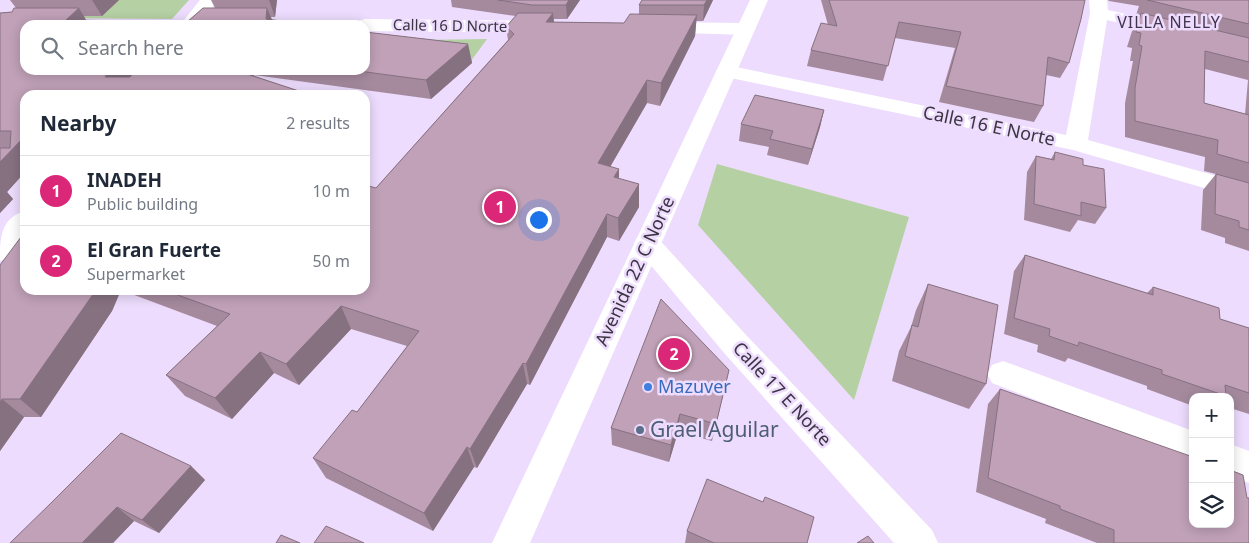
<!DOCTYPE html>
<meta charset="utf-8">
<style>
body{margin:0;font-family:"Noto Sans",sans-serif;background:#f2f2f3;color:#1f2937}
.controls{position:absolute;right:15px;bottom:15px;display:grid;overflow:hidden;border-radius:10px;box-shadow:0 2px 12px #0003}
.controls button{width:45px;height:45px;display:grid;place-items:center;padding:0;border:0;border-bottom:1px solid #e0e1e3;background:#fff;color:#1f2937;font:25px sans-serif}
.you{position:absolute;left:538px;top:219px;width:18px;height:18px;margin:-12px;border:4px solid #fff;border-radius:50%;background:#1a73e8;box-shadow:0 0 0 8px #1a73e833}
.badge{display:grid;place-items:center;width:32px;height:32px;border-radius:50%;background:#db2777;color:#fff;font-size:16px;font-weight:700}
.pin{position:absolute;translate:-50% -50%;border:2px solid #fff;box-shadow:0 1px 5px #0006}
.list{margin:0;padding:0;list-style:none}
h2{display:flex;justify-content:space-between;align-items:center;height:65px;margin:0;padding:0 20px;font-size:21px}
h2 small{font-size:16px;font-weight:400;color:#747a83}
.list li{display:grid;grid-template-columns:32px 1fr auto;gap:15px;align-items:center;box-sizing:border-box;height:70px;padding:0 20px;border-top:1px solid #e0e1e3}
.list b{display:block;font-size:19px;white-space:nowrap}
.list p{margin:0;font-size:16px;white-space:nowrap;color:#747a83}
.list em{font-size:16px;font-style:normal;color:#747a83}
.icon{flex:none;width:28px;height:28px;fill:none;stroke:currentColor;stroke-width:2;stroke-linecap:round;stroke-linejoin:round}
.map{position:relative;flex:none;width:1249px;height:543px;overflow:hidden}
.search{position:absolute;background:#fff;box-shadow:0 2px 12px #0003;left:20px;top:20px;width:350px;height:55px;display:flex;align-items:center;gap:12px;box-sizing:border-box;padding:0 18px;border-radius:15px;color:#747a83;font-size:19px}
.panel{position:absolute;background:#fff;box-shadow:0 2px 12px #0003;left:20px;top:90px;width:350px;height:205px;border-radius:15px}
.map>svg:first-child{display:block}
.green{fill:#b5d0a3}
.lines{fill:none;stroke-linecap:round;stroke-linejoin:round}
.street{fill:#fff;fill-rule:evenodd}
.secondary{fill:#fff;fill-rule:evenodd}
.wall{fill:#a58a9e;fill-rule:evenodd}
.shaded-wall{fill:#867181}
.building{fill:#c0a1b8;stroke:#867181}
.shop-dot{fill:#3f7fe0;stroke:#eddcfd;stroke-width:2}
.service-dot{fill:#5c6f8a;stroke:#eddcfd;stroke-width:2}
.labels{text-anchor:middle;stroke-width:5;stroke-linejoin:round;paint-order:stroke}
.far-street-label{font-size:15px;fill:#3b3441;stroke:#eddcfd}
.far-neighbourhood-label{font-size:16px;letter-spacing:1px;fill:#42344e;stroke:#eddcfd}
.street-label{font-size:18px;fill:#3b3441;stroke:#eddcfd}
.shop-label{font-size:18px;fill:#366cbe;stroke:#eddcfd;text-anchor:start}
.near-service-label{font-size:21px;fill:#4e5e75;stroke:#eddcfd;text-anchor:start}
</style>
<div class="map">
<svg width="1249" height="543" viewBox="0 0 1249 543">
<rect width="100%" height="100%" fill="#eddcfd"/>
<path class="green" d="M65,0H189L172,19L45,18Z
M487,39L468,65L421,40Z
M717,164L909,217L854,400L698,225Z"/>
<g class="lines">
<path class="street" d="M200,0H218L199,25H180Z
M1089,0H1107L1108,10L1180,26L1182,30L1180,34L1173,36L1107,20L1088,140L1249,185V201L1073,150L726,77L719,75L716,71L719,67L726,65L1066,135L1090,13Z
M365,19L544,21L551,23L553,27L551,31L544,33L365,31V25H356L358,21Z
M657,22L746,23L753,25L755,29L753,33L746,35L650,32L648,28L650,24Z
M25,211C25,233 25,253 0,261C0,239 0,218 25,211Z
M647,234L656,236L747,336L932,530L938,543H894L725,354L638,250L634,243L638,236Z
M1003,361L1193,431V461L992,383L987,374L992,365Z
M1230,444L1249,451V483L1230,476Z"/>
<path class="secondary" d="M750,0H768L530,543H492Z"/>
</g>
<path class="wall" d="M10,0H119L102,16H84L86,21L187,22L203,8H215L211,0H277L275,17H271L272,20L311,25H25V70H365V32L468,44L472,63L431,99L254,75V76L311,95H25V172L7,192L13,199L0,213V13L12,12L14,8H16Z
M451,0H580L567,19H554V22L624,23L639,14V5L713,0L703,21H696L695,36L660,106L647,103L610,167L619,169V179L639,184V207L619,241L607,237L530,385L527,384L477,468L474,467L433,531L326,478L313,458L357,412L407,346L351,329L299,385L274,373L232,419L185,396L166,375L217,326L129,293L127,290H365L376,188L508,40L506,27L516,16L452,7Z
M821,0H1085L1069,63L1060,78L1046,75L1043,106L1034,122L939,102L955,48L895,38L883,81L807,66L811,50L828,25Z
M1108,0H1249V251L1225,243V238L1201,230L1203,190L1216,174L1204,171L1205,157L1125,137V103L1133,61H1130L1132,48L1127,47L1133,28L1140,15H1136L1139,6L1109,1ZM1205,69L1248,80L1245,114L1204,103Z
M824,110L820,127L808,165L767,155L769,147L739,141L741,124Z
M1055,152L1083,165L1106,208L1095,224L1078,220L1070,232L1024,220L1027,172L1036,156L1051,159Z
M1025,255L1147,293L1153,287L1220,319L1249,328V414L1230,408V397H1193V406L1147,389V386L1068,358L1065,362L1037,352L1038,345L1004,334L1014,271Z
M0,265L25,290H121L112,311L41,417H24L0,451Z
M928,284L986,384L969,409L892,381L899,351L911,327L916,310Z
M729,370L725,388L712,441L678,432L669,462L612,445L611,428Z
M1000,389L1247,498L1249,543H1097L1045,523L1046,519L976,492L988,404Z
M191,466L205,480L159,533L134,521L113,543H10Z
M687,531L807,543H685Z"/>
<path class="shaded-wall" d="M92,0H119L102,16Z
M269,0H277L275,17Z
M569,0H580L567,19L566,5Z
M707,0H713L703,21L704,5Z
M79,8L89,25L66,20Z
M267,8L274,25L266,19Z
M553,13L555,35L546,22Z
M697,15L695,36L660,106L661,83Z
M468,44L472,63L431,99L426,80Z
M110,70H137L119,93L105,77Z
M242,70H252L254,75L250,92L241,72Z
M647,80V103L599,186L598,163Z
M824,110L820,127L808,165L812,149Z
M25,136V172L7,192L13,199L0,213V162Z
M619,169V192L614,177Z
M639,184V207L619,241L618,218Z
M607,214V237L530,385L526,364Z
M96,290H121L112,311L41,417L20,399Z
M341,306L351,329L299,385L286,364Z
M260,352L274,373L232,419L215,398Z
M523,363L527,384L477,468L470,449Z
M2,399L24,417L0,451V402Z
M680,414L678,432L669,462L671,445Z
M467,447L474,467L433,531L424,513Z
M191,466L205,480L159,533L142,520Z
M117,507L134,521L113,543H82Z"/>
<path class="building" d="M498,0H569L566,5H532Z
M642,0H707L704,5H639Z
M829,0H1085L1081,19L1069,63L1048,57L1043,106L946,86L961,32L899,22L888,66L811,50L821,23L837,26Z
M1147,0H1249V24Z
M14,8H79L66,20L187,22L203,8H267L266,19L311,25H25V70H110L105,77H130L135,70H242L241,72L311,95H131L132,93H65L63,95H25V136L0,162V148H10L11,131H0V13L12,12Z
M518,13H553L546,22L624,23L630,14L697,15L661,83L647,80L598,163L619,169L614,177L639,184L618,218L607,214L526,364L523,363L470,449L467,447L424,513L313,458L352,410L357,412L419,331L341,306L286,364L260,352L215,398L166,375L230,314L164,290H365V185L376,188L514,34L506,27Z
M1141,13L1249,38V62L1205,51L1204,103L1249,115V163L1217,154L1218,140L1135,121V88L1142,46L1139,45L1141,33L1136,32Z
M365,32L468,44L426,80L351,70H365Z
M755,95L824,110L812,149L770,139L773,131L741,124Z
M1055,152L1083,159V165L1104,169L1106,208L1081,202V216L1034,204L1036,156L1054,160Z
M1216,174L1249,183V230L1239,227V221L1215,214Z
M24,233H25V290H96L20,399H2L0,402V265Z
M1025,255L1153,295V287L1219,308L1220,319L1249,328V393L1225,385L1226,396L1162,374V370L1079,342L1078,346L1049,336L1050,329L1014,318Z
M928,284L998,305L986,384L905,356L912,325L918,327Z
M661,299L729,370L716,424L680,414L671,445L611,428Z
M1000,389L1193,457V524H1230V470L1243,475L1247,498H1249V543H1114V530L1060,509V506L988,478Z
M121,433L191,466L142,520L117,507L82,543H10L51,503Z
M707,479L763,502L765,497L814,517L807,543H714L687,531Z
M326,526L364,543H314Z
M281,535L300,543H276Z
M868,536L874,543H857Z"/>
<circle class="shop-dot" cx="648" cy="387" r="5"/>
<circle class="service-dot" cx="640" cy="430" r="5"/>
<g class="labels">
<g class="far-street-label">
<text transform="translate(450 26) rotate(1)" y="5">Calle 16 D Norte</text>
</g>
<g class="far-neighbourhood-label">
<text x="1169" y="28">VILLA NELLY</text>
</g>
<g class="street-label">
<text transform="translate(989 126) rotate(12)" y="6">Calle 16 E Norte</text>
<text transform="translate(635 271) rotate(-65)" y="6">Avenida 22 C Norte</text>
<text transform="translate(782 394) rotate(47)" y="6">Calle 17 E Norte</text>
</g>
<g class="shop-label">
<text x="658" y="393">Mazuver</text>
</g>
<g class="near-service-label">
<text x="650" y="437">Grael Aguilar</text>
</g>
</g>
</svg>
<div class="controls">
<button>+</button>
<button>−</button>
<button><svg class="icon" aria-label="layers" viewBox="0 0 24 24"><path d="M12 4l9 5-9 5-9-5zM3 14l9 5 9-5"/></svg></button>
</div>
<div class="you"></div>
<div class="pin badge" style="left:500px;top:207px">1</div>
<div class="pin badge" style="left:674px;top:354px">2</div>
<div class="search"><svg class="icon" aria-label="search" viewBox="0 0 24 24"><circle cx="10" cy="10" r="6"/><path d="M15 15l6 6"/></svg>Search here</div>
<section class="panel">
<h2>Nearby<small>2 results</small></h2>
<ul class="list">
<li><span class="badge">1</span><div><b>INADEH</b><p>Public building</p></div><em>10 m</em></li>
<li><span class="badge">2</span><div><b>El Gran Fuerte</b><p>Supermarket</p></div><em>50 m</em></li>
</ul>
</section>
</div>
